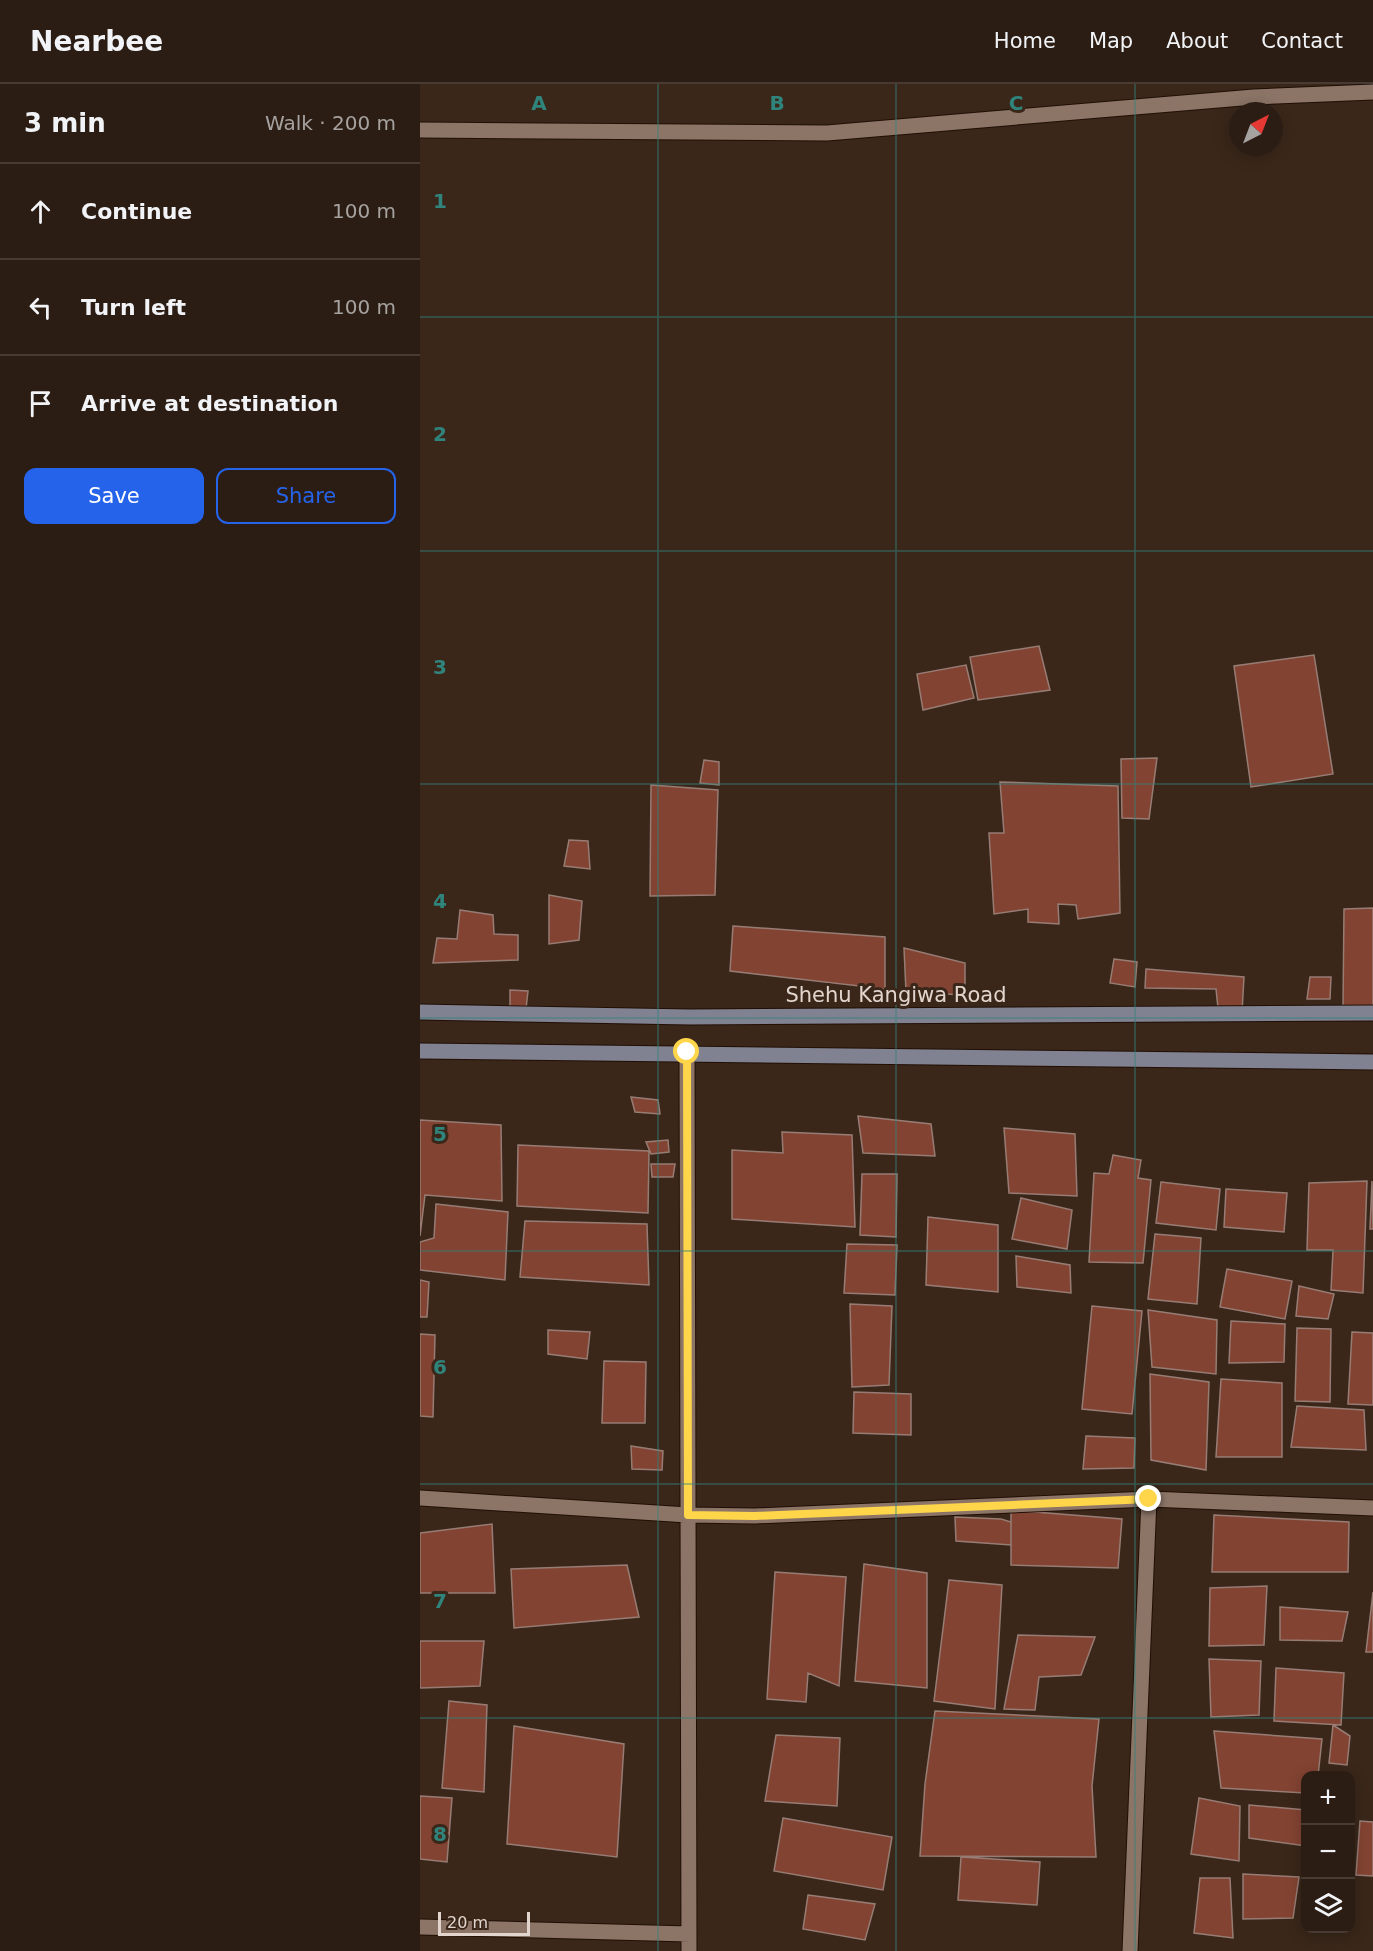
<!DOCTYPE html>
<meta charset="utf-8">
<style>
body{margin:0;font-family:"DejaVu Sans",sans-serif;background:#382a22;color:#f1f3f6}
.controls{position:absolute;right:18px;bottom:18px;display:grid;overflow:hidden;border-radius:12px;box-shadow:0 3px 15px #0003}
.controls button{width:54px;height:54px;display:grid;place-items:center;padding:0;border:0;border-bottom:2px solid #483b34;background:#2c1d14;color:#f1f3f6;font:30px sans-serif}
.compass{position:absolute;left:809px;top:18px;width:54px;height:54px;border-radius:50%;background:#2c1d14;box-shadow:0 3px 15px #0003;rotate:42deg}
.scale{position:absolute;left:18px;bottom:15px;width:92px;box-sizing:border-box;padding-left:6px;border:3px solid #e2d5cd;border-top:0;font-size:16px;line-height:21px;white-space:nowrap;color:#e2d5cd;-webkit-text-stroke:4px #3a271a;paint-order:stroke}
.stop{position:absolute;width:18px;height:18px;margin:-14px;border:4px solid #ffd54a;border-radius:50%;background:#fff}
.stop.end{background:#ffd54a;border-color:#fff;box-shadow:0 2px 6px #0008}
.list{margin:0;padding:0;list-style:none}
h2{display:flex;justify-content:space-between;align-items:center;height:78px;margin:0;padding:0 24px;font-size:26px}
h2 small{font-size:20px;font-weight:400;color:#a6a2a0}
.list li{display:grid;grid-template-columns:39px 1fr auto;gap:18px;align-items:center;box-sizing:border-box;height:96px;padding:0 24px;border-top:2px solid #483b34}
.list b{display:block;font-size:22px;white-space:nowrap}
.list em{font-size:20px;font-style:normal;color:#a6a2a0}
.actions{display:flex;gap:12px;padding:18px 24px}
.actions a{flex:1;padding:14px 0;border:2px solid #2563eb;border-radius:12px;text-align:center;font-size:21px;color:#2563eb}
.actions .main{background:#2563eb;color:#fff}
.icon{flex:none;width:33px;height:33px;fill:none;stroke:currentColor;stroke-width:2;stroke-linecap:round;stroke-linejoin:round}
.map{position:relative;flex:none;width:953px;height:1867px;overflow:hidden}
header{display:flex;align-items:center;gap:36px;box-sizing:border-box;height:84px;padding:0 30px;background:#2c1d14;border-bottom:2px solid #483b34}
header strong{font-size:28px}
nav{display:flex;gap:33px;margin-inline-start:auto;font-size:21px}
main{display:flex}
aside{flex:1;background:#2c1d14}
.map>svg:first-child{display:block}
.building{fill:#834332;stroke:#977c74;stroke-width:1.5}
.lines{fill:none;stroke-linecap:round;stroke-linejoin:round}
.minor-casing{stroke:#210f05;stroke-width:17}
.secondary-casing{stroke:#210f05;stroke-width:17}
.minor{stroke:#8c7567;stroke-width:15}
.secondary{stroke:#808291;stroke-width:15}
.route{stroke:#ffd54a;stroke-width:8}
.grid{fill:none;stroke:#2f847c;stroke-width:1.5;stroke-opacity:0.55}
.labels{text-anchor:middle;stroke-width:6;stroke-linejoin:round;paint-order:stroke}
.street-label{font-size:21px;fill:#e2d5cd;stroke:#3a271a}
.grid-label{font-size:20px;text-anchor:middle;font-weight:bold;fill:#2f847c;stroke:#3a271a;stroke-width:6;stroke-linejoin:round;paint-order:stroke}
</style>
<header>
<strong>Nearbee</strong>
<nav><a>Home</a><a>Map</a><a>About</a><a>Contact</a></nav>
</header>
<main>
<aside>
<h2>3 min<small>Walk · 200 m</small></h2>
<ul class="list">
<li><svg class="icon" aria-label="ahead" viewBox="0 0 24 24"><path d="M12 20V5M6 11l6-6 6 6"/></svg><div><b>Continue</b></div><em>100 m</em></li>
<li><svg class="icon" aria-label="left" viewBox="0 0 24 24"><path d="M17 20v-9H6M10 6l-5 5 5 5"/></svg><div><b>Turn left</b></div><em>100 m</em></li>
<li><svg class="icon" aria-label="arrive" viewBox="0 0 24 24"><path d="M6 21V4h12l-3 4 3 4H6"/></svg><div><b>Arrive at destination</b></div></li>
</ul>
<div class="actions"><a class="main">Save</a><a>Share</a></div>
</aside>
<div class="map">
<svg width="953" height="1867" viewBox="0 0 953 1867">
<rect width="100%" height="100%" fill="#3a271a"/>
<path class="building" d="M619,562L630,606L558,616L550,573Z
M894,571L913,690L831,703L814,582Z
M546,581L554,614L503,626L497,590Z
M737,674L729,735L702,734L701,675Z
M284,676L299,678V701L280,699Z
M580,698L698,702L700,829L658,835L656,821L638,820L639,840L608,838V825L574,830L569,749H584Z
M231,701L298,706L295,811L230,812Z
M149,756L168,757L170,785L144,782Z
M129,811L162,817L159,856L129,860Z
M953,824V924L923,923L924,825Z
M40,826L73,831L74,850L98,851V876L13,879L17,854L37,855Z
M313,842L465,853V905L310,887Z
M484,864L545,879V911L486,908Z
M694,875L717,878L715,903L690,899Z
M726,885L824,893L822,928L798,924L796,905L725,904Z
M890,893H911L910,915H887Z
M90,906L108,907L106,925L90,924Z
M211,1013L238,1016L240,1030L215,1028Z
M438,1032L511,1040L515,1072L443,1069Z
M0,1036L81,1041L82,1117L5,1111L0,1152Z
M584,1044L655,1050L657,1112L589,1109Z
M362,1048L432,1051L435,1143L312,1135V1066L363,1069Z
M248,1056L249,1068L231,1070L226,1058Z
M98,1061L229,1067L228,1129L97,1122Z
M693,1071L721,1076L718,1094L731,1096L723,1179L669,1178L674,1089L689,1090Z
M231,1080H255L253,1093H232Z
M442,1090H477L476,1153L440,1151Z
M947,1097L943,1209L911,1206L913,1166H887L889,1099Z
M952,1097L953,1145H950Z
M741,1098L800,1105L796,1146L736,1139Z
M806,1105L867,1109L864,1148L804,1143Z
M601,1114L652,1126L647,1165L592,1155Z
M16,1120L88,1128L85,1196L0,1186V1158L14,1154Z
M508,1133L578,1141V1208L506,1201Z
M105,1137L227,1140L229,1201L100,1193Z
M735,1150L781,1154L777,1220L728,1215Z
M427,1160L477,1161L475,1211L424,1209Z
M596,1172L650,1181L651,1209L597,1203Z
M807,1185L872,1197L865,1235L800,1223Z
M0,1196L9,1198L7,1233H0Z
M879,1202L914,1210L908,1235L876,1232Z
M430,1220L472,1222L469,1301L432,1303Z
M672,1222L722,1227L712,1330L662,1325Z
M728,1226L797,1236L796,1290L732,1283Z
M811,1237L865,1240L864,1278L809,1279Z
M877,1244L911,1245L910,1318L875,1317Z
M128,1246L170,1248L167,1275L128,1270Z
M932,1248L953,1249V1321L928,1320Z
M0,1250L15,1251L13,1333L0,1332Z
M184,1277L226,1278L225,1339H182Z
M730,1290L789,1298L786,1386L731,1376Z
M801,1295L862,1299V1373H796Z
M434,1308L491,1310V1351L433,1349Z
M877,1322L944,1326L946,1366L871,1363Z
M666,1352L715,1354L714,1384L663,1385Z
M211,1362L243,1367L242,1386L212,1385Z
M591,1426L702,1435L698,1484L591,1481Z
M794,1431L929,1438L928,1488H792Z
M535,1433L581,1435L591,1438V1461L536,1457Z
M72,1440L75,1509H0V1449Z
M444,1480L507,1489V1604L435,1597Z
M207,1481L219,1533L94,1544L91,1485Z
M355,1488L426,1493L419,1602L388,1589L386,1618L347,1615Z
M529,1496L582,1501L575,1625L514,1617Z
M847,1502L844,1561L789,1562L790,1504Z
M953,1508V1568H946Z
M860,1523L928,1528L922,1557L860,1556Z
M598,1551L675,1553L661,1591L619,1593L615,1626L584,1625Z
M0,1557H64L60,1602L0,1604Z
M789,1575L841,1577L839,1631L791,1633Z
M856,1584L924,1589L921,1641L854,1637Z
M29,1617L67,1621L64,1708L22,1704Z
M515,1627L679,1635L672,1702L676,1773L500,1772L505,1700Z
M913,1641L930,1652L927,1681L909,1679Z
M94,1642L204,1660L197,1773L87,1760Z
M794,1647L902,1655L898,1692H886V1709L801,1704Z
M356,1651L420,1654L417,1722L345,1717Z
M0,1712L32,1714L27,1778L0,1775Z
M779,1714L820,1722L819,1777L771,1770Z
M829,1721L886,1726V1762L829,1754Z
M363,1734L472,1753L463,1806L354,1787Z
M940,1737L953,1738V1792L936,1791Z
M541,1773L620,1778L617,1821L538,1816Z
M823,1790L879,1793L873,1834L823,1835Z
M780,1794H810L813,1854L774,1849Z
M388,1811L455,1820L445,1856L383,1845Z"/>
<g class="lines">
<defs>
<path id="minor" d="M0,46L407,49L834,13L953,8
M267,968L269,1867
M0,1414L268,1431L335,1432L729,1415L953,1424
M0,1843L269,1850
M710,1867L729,1415"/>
<path id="secondary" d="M0,928L270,933L953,929
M0,967L953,978"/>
</defs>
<use href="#minor" class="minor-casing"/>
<use href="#secondary" class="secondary-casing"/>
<use href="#minor" class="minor"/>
<use href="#secondary" class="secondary"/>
</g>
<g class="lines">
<path class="route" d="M267,968L268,1431L335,1432L729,1415"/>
</g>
<path class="grid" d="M238,0V1867M476,0V1867M715,0V1867M0,233H953M0,467H953M0,700H953M0,934H953M0,1167H953M0,1400H953M0,1634H953"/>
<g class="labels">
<g class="street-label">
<text x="476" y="918">Shehu Kangiwa Road</text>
</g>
</g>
<g class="grid-label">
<text x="119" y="26">A</text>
<text x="357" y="26">B</text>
<text x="596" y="26">C</text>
<text x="20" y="124">1</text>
<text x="20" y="357">2</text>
<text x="20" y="590">3</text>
<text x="20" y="824">4</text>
<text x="20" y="1057">5</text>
<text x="20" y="1290">6</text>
<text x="20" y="1524">7</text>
<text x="20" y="1757">8</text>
</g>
</svg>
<div class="controls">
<button>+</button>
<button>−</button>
<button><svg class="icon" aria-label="layers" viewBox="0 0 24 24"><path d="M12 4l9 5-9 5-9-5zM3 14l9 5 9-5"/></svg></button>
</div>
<svg class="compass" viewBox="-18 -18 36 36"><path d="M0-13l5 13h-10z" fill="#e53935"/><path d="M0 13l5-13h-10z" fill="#a6a2a0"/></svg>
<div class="scale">20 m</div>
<div class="stop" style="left:267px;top:968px"></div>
<div class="stop end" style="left:729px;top:1415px"></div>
</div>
</main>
